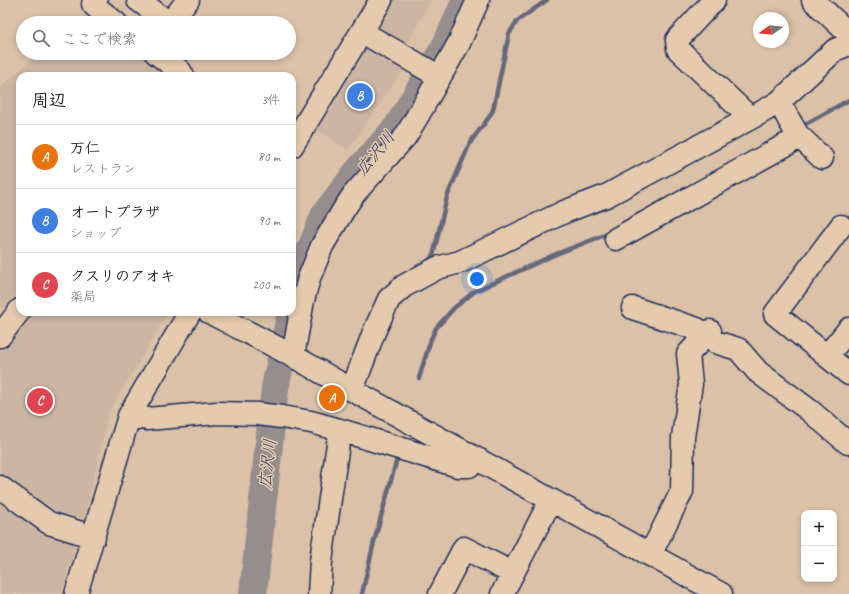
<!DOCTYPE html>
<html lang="ja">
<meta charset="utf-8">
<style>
body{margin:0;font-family:Caveat,"Klee One",sans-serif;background:#f6f6f6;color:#202124}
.controls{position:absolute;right:12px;bottom:12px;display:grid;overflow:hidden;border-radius:8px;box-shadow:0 2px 6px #0003}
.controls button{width:36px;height:36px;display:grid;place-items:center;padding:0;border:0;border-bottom:1px solid #e0e0e0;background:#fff;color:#202124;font:20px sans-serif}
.compass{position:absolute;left:753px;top:12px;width:36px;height:36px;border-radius:50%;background:#fff;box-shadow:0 2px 6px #0003;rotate:255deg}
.you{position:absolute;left:477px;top:279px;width:14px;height:14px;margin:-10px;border:3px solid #fff;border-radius:50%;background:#1a73e8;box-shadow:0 0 0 6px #1a73e833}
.badge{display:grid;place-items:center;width:26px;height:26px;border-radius:50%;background:#0b8043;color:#fff;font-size:13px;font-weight:700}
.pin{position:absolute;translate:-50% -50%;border:2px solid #fff;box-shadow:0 1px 4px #0006}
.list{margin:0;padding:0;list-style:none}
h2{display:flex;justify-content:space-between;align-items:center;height:52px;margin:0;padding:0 16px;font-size:17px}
h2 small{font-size:13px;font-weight:400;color:#757577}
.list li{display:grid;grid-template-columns:26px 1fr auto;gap:12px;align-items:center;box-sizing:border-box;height:64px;padding:0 16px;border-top:1px solid #e0e0e0}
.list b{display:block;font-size:15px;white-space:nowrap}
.list p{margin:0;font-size:13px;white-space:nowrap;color:#757577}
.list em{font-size:13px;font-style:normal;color:#757577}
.icon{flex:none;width:22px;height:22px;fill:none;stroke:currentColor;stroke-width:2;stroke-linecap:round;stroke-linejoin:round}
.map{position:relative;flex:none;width:849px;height:594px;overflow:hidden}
.search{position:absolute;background:#fff;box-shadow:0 2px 6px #0003;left:16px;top:16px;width:280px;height:44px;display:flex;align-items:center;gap:10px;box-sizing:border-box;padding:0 14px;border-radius:22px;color:#757577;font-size:15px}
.panel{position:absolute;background:#fff;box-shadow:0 2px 6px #0003;left:16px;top:72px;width:280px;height:244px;border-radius:12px}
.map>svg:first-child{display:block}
.built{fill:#ccb6a3}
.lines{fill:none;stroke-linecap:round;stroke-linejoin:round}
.stream{stroke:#65677b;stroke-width:4.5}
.river{stroke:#968d8e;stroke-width:28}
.minor-casing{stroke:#1b2f5e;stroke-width:25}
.minor{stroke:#e6caad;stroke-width:22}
.labels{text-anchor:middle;stroke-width:3;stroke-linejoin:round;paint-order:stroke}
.water-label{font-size:17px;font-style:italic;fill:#2d3d65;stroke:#e6caad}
</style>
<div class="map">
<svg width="849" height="594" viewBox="0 0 849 594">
<rect width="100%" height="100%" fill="#dac1a8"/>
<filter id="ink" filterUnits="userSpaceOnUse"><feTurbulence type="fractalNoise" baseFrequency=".025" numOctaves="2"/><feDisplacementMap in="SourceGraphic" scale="8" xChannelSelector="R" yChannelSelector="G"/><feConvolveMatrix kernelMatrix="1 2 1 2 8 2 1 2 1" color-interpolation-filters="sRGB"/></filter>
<g filter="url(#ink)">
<path class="built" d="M390,0H431L403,52L373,34Z
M91,9L110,23H74Z
M369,41L407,64L348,150L314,128Z
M39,53H149L178,76H20V287L6,307L0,308V87Z
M28,312H168V313L109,412L84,521L76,524L52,516L0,477V351Z
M0,496L71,537L76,545L61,594H0Z"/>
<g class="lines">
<path class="stream" d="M800,127L849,100
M425,264L433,256L447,197L469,145C476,132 487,123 493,110L509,34L517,21L547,0
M419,378L431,339L436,328L454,308L475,291L556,254L610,233
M362,594L374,542L398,455"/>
<path class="river" d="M302,271L316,236L325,214L358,171L398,126L446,45L466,0
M253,594L275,388L291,312"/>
<defs>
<path id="minor" d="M96,0L93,4L96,7L116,23
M138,0L168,22L173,19L188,0
M714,0L677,40L678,49L750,118
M813,0L849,34
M362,32L440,77
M156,53L180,71L183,76
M779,102L797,134L822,158
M292,146L381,0
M841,226L775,314L849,374
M616,239L800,137
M633,308L697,329L715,342L738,349L758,372L809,410L848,443L849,441
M209,312L293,356L352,390L721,594
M0,336L20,310
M293,356L303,300L309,278L322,246L344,209L354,194L405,137L417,117L459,43L478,0
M827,356L849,329
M352,390L374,332L389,299L404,286L437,268L460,262L564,212L606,196L762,112L779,102L835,50L849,44
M129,416L147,419L217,413L257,414L282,417L311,422L340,430L458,466H469L479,460
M0,487L49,523L94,537
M650,555L682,491L683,437L691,384L688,354L710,331
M76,594L129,416L190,312
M319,594L321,561L340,430
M440,594L464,548L512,573
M502,594L551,500"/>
</defs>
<use href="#minor" class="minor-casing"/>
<use href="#minor" class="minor"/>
</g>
</g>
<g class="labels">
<g class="water-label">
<text transform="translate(375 153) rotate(-51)" y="6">広沢川</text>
<text transform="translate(267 464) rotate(-84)" y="6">広沢川</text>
</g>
</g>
</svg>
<div class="controls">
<button>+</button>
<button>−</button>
</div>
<svg class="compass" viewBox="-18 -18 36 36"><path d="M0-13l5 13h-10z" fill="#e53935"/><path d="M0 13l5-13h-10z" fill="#757577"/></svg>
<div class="you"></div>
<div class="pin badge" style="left:332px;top:398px;background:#e8710a">A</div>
<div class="pin badge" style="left:360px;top:96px;background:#3f7fe0">B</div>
<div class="pin badge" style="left:40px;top:401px;background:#e0444e">C</div>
<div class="search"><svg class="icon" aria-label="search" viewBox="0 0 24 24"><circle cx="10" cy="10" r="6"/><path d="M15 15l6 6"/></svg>ここで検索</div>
<section class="panel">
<h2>周辺<small>3件</small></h2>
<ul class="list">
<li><span class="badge" style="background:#e8710a">A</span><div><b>万仁</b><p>レストラン</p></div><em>80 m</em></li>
<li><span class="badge" style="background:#3f7fe0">B</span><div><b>オートプラザ</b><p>ショップ</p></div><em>90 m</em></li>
<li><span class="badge" style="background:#e0444e">C</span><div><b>クスリのアオキ</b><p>薬局</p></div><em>200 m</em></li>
</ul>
</section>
</div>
